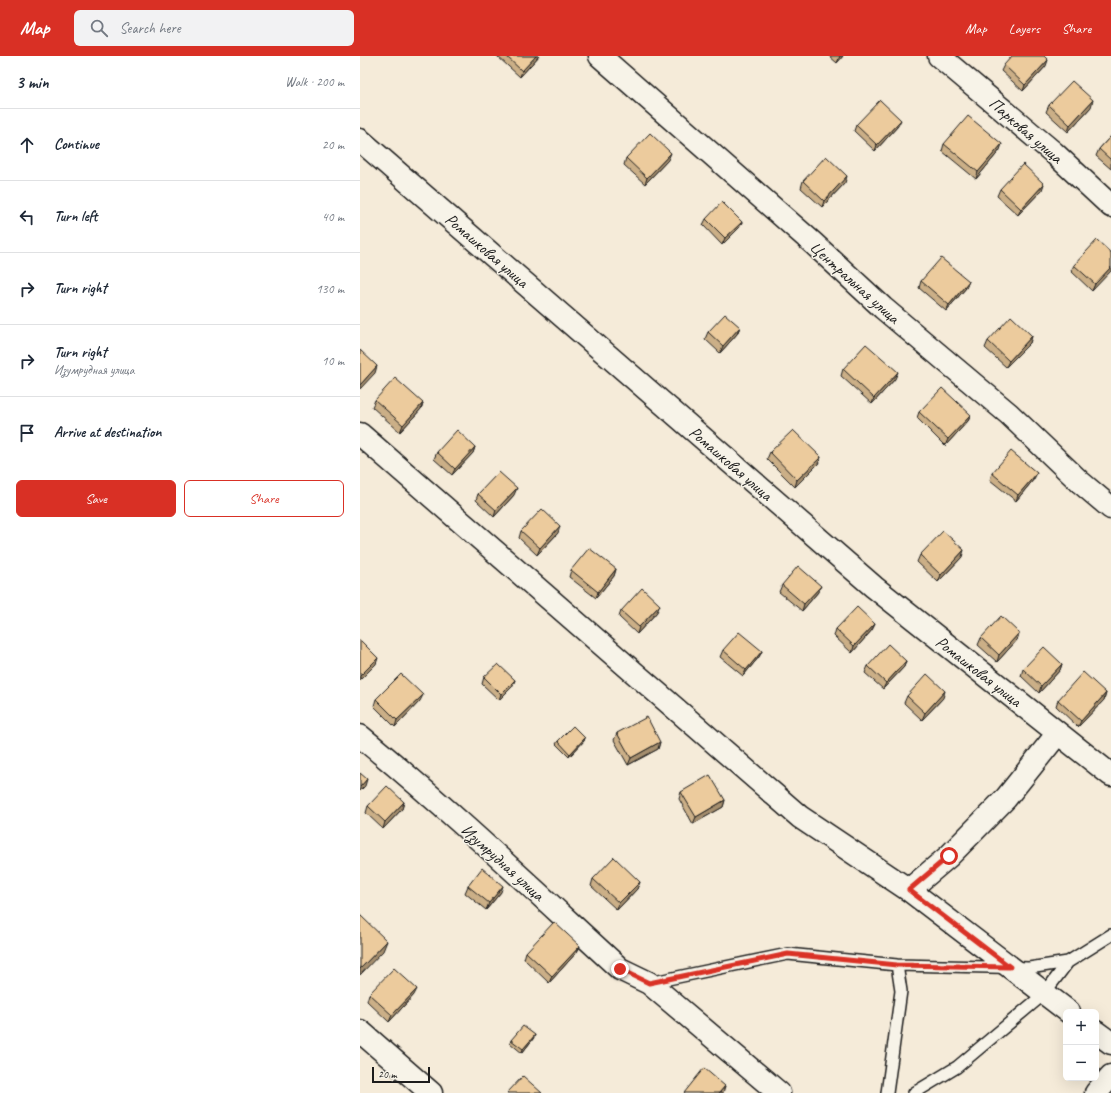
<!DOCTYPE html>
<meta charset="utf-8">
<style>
body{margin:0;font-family:Caveat,sans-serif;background:#f2f2f3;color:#1f2937}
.controls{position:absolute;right:12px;bottom:12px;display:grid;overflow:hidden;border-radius:6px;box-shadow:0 4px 16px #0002}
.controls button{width:36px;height:36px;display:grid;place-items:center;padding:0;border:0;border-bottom:1px solid #e0e1e3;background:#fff;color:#1f2937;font:20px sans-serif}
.scale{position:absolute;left:12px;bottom:10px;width:58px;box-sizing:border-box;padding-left:4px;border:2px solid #1c1c1c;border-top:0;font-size:11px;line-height:14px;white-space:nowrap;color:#1c1c1c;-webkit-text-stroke:3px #f7f3e8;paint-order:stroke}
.stop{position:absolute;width:12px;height:12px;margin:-9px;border:3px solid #d93025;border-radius:50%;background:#fff}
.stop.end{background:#d93025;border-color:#fff;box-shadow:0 1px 4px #0008}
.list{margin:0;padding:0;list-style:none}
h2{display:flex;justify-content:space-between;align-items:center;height:52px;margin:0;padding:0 16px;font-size:17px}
h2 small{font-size:13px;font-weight:400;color:#747a83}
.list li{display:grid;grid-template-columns:26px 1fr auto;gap:12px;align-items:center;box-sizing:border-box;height:72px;padding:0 16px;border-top:1px solid #e0e1e3}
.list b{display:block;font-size:15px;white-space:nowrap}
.list p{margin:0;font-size:13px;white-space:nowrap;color:#747a83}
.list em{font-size:13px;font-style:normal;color:#747a83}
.actions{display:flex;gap:8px;padding:12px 16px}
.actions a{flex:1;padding:9px 0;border:1px solid #d93025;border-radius:6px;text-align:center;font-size:14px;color:#d93025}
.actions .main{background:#d93025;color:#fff}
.icon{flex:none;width:22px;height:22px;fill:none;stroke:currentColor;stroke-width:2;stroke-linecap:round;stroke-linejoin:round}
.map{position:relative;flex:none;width:751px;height:1037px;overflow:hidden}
header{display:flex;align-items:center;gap:24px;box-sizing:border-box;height:56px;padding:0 20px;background:#d93025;color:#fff}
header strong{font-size:19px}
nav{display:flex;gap:22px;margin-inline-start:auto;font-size:14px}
.search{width:280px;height:36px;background:#f2f2f3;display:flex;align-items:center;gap:10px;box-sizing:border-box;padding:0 14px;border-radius:6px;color:#747a83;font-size:15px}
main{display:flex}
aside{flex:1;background:#fff}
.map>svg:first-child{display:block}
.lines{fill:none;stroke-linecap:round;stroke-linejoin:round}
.service-casing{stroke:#1c1c1c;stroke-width:14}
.minor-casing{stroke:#1c1c1c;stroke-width:25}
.tertiary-casing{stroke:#1c1c1c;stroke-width:25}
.service{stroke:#f7f3e8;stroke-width:11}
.minor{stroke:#f7f3e8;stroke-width:22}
.tertiary{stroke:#f7f3e8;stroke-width:22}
.wall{fill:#cbaf87;stroke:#1c1c1c}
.shaded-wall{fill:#a58e6e;stroke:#1c1c1c}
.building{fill:#eccb9d;stroke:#1c1c1c}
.route{stroke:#d93025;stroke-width:5}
.labels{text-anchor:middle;stroke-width:3;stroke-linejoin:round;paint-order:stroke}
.street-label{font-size:17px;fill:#1c1c1c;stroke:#f7f3e8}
</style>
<header>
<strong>Map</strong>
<div class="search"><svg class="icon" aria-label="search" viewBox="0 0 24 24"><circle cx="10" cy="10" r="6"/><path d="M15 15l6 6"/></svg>Search here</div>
<nav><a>Map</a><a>Layers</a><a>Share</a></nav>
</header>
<main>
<aside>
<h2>3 min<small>Walk · 200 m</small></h2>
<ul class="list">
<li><svg class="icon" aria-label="ahead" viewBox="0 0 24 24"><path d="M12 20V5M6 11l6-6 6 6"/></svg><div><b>Continue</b></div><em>20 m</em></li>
<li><svg class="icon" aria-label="left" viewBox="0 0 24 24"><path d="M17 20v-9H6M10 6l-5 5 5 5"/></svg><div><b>Turn left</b></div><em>40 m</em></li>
<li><svg class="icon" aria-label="right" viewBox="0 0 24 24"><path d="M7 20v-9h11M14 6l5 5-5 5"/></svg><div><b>Turn right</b></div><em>130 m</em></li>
<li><svg class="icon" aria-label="right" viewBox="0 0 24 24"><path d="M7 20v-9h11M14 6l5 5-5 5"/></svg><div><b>Turn right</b><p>Изумрудная улица</p></div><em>10 m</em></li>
<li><svg class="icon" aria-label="arrive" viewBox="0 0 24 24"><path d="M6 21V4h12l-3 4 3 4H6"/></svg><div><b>Arrive at destination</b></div></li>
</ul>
<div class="actions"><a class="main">Save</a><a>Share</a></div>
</aside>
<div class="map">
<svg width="751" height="1037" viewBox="0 0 751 1037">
<rect width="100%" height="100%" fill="#f5ebd9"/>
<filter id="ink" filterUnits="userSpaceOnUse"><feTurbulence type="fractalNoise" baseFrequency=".025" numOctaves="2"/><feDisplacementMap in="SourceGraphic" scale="8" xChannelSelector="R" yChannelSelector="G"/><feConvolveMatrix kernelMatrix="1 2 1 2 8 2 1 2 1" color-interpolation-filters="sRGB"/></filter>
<g filter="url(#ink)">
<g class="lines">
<defs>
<path id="service" d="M289,927L428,898L537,909L669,912L708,906L751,879
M527,1037L541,935L537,909
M554,1037L597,1011L684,938L708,906"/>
<path id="minor" d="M240,0L454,188L523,252L649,358L719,425L751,452
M579,0L694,97L751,150
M0,84L514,531L751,719
M0,378L440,761L549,834L709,956
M0,680C90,754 174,834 260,913L289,927L419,1037
M549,834L589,800L646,742L698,677
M0,975L71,1037
M736,976L751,987"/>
<path id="tertiary" d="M736,1037L751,1020"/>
</defs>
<use href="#service" class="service-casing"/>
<use href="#minor" class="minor-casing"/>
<use href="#tertiary" class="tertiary-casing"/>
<use href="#service" class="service"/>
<use href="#minor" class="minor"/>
<use href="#tertiary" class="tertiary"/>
</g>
<path class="wall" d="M137,0H179L160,21Z
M469,0H483L477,7Z
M644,9L686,10L663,35L641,15Z
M689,49L731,51L708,76L686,56Z
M496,69L538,70L515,95L494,75Z
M751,80V113L736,100L739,93Z
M584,88L640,94L616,123L582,95Z
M266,102L308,104L285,128L264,109Z
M443,125L485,127L462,151L441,132Z
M640,133L682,134L658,159L637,140Z
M346,163L382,166L379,172L362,189L343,169Z
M751,197L732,235L711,215L714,209Z
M561,225H609L606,232L586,255L559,232Z
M380,271L377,278L360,297L345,283L348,276Z
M672,280L670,287L646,311L625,292L628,285Z
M483,313L535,323L512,348L481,320Z
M15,344L63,347L61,353L40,376L12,351Z
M559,356L611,359L608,365L585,390L557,362Z
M115,391L113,397L92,419L74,403L77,396Z
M410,396L461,401L458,408L435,431L407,403Z
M632,417L674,423L656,445L630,424Z
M118,438L154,439L134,461L116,444Z
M161,475L198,477L177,499L159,482Z
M560,499L602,501L578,526L557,506Z
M256,513L254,520L236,542L209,521L211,514Z
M422,529L458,536L442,555L419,536Z
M261,555L297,556L277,578L259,561Z
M515,568L512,574L492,597L474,580L476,573Z
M659,577L657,584L637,606L618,589L621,582Z
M363,594L402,595L399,601L383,620L360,601Z
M546,605L544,611L523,633L505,617L508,610Z
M702,608L700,614L679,637L661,620L663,613Z
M124,621L155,624L152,631L139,644L122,628Z
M746,637L744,644L718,671L696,650L698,644Z
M547,640L583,642L562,664L544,647Z
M16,643L60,645L35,671L14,650Z
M257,677L300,686L298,693L268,709L254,684Z
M225,682L224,685L209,701L196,688L198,685Z
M321,736L365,744L363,751L333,768L319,743Z
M44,746L42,753L23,773L6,757L8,750Z
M233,823L280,826L277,833L257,854L231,830Z
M108,830L141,836L126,854L105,837Z
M220,890L217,896L189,927L164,903L166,896Z
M9,938L54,939L29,966L7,945Z
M175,979L173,983L162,997L150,987L151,984Z"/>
<path class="shaded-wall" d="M176,0H179L160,21L162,15Z
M480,0H483L477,7Z
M688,4L686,10L663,35L665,29Z
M733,44L731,51L708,76L710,69Z
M541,64L538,70L515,95L517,89Z
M642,88L640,94L616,123L618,116Z
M311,97L308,104L285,128L287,122Z
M487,120L485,127L462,151L464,145Z
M684,128L682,134L658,159L661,153Z
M382,166L379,172L362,189L365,182Z
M751,211V215L732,235L735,228Z
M609,225L606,232L586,255L589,249Z
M380,271L377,278L360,297L363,290Z
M672,280L670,287L646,311L649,305Z
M17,310L15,317L0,333V329Z
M538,316L535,323L512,348L514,342Z
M63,347L61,353L40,376L43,369Z
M611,359L608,365L585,390L588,383Z
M115,391L113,397L92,419L95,413Z
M461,401L458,408L435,431L437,424Z
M677,417L674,423L656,445L658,439Z
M157,432L154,439L134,461L136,454Z
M200,470L198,477L177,499L180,492Z
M604,494L602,501L578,526L581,519Z
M256,513L254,520L236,542L238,536Z
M461,530L458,536L442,555L444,548Z
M300,549L297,556L277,578L279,571Z
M515,568L512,574L492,597L494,590Z
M659,577L657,584L637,606L639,599Z
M402,595L399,601L383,620L386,614Z
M18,602L16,608L0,624V620Z
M546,605L544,611L523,633L526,627Z
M702,608L700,614L679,637L681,630Z
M155,624L152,631L139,644L141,638Z
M585,635L583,642L562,664L565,657Z
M746,637L744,644L718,671L721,665Z
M63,639L60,645L35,671L37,664Z
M225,682L224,685L209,701L210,698Z
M300,686L298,693L268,709L271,702Z
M7,723L5,730L0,735V731Z
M365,744L363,751L333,768L336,761Z
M44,746L42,753L23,773L25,766Z
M280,826L277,833L257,854L259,847Z
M143,830L141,836L126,854L129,847Z
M27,885L23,895L0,919V913Z
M220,890L217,896L189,927L192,920Z
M57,933L54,939L29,966L32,959Z
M175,979L173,983L162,997L163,993Z
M365,1030L363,1037H359Z"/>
<path class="building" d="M146,0H176L162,15Z
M652,0H684L688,4L665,29L644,9Z
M712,25L733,44L710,69L689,49Z
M520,44L541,64L517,89L496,69Z
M608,60L642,88L618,116L584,88Z
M290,77L311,97L287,122L266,102Z
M751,80V104L739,93Z
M466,100L487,120L464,145L443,125Z
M663,108L684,128L661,153L640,133Z
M362,146L382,166L365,182L346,163Z
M737,184L751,197V211L735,228L714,209Z
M581,202L609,225L589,249L561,225Z
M365,258L380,271L363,290L348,276Z
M651,260L672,280L649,305L628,285Z
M506,288L538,316L514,342L483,313Z
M0,294L17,310L0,329Z
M35,322L63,347L43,369L15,344Z
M582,332L611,359L588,383L559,356Z
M97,374L115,391L95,413L77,396Z
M433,374L461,401L437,424L410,396Z
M651,395L677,417L658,439L632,417Z
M139,416L157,432L136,454L118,438Z
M182,453L200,470L180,492L161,475Z
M583,475L604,494L581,519L560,499Z
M229,492L256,513L238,536L211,514Z
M438,510L461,530L444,548L422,529Z
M282,532L300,549L279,571L261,555Z
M497,551L515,568L494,590L476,573Z
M641,560L659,577L639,599L621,582Z
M379,576L402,595L386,614L363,594Z
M0,584L18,602L0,620Z
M528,588L546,605L526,627L508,610Z
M684,591L702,608L681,630L663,613Z
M138,608L155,624L141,638L124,621Z
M723,616L746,637L721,665L698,644Z
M41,618L63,639L37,664L16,643Z
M567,618L585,635L565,657L547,640Z
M287,661L300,686L271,702L257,677Z
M213,670L225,682L210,698L198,685Z
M0,717L7,723L0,731Z
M350,719L365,744L336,761L321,736Z
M27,730L44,746L25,766L8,750Z
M254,801L280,826L259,847L233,823Z
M122,812L143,830L129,847L108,830Z
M0,859L27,885L0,913Z
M194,866L220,890L192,920L166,896Z
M34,912L57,933L32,959L9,938Z
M163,970L175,979L163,993L151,984Z
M344,1012L365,1030L359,1037H324Z
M163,1020L182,1037H147Z"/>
</g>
<g class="lines" filter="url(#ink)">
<path class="route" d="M260,913L289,927L428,898L537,909L650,911L549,834L589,800"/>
</g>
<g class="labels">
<g class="street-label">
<text transform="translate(666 74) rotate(41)" y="6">Парковая улица</text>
<text transform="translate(127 194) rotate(41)" y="6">Ромашковая улица</text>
<text transform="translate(495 226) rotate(42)" y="6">Центральная улица</text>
<text transform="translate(371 407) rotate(41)" y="6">Ромашковая улица</text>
<text transform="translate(619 615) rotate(38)" y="6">Ромашковая улица</text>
<text transform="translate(143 806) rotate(42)" y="6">Изумрудная улица</text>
</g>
</g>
</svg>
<div class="controls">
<button>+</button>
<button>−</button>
</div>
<div class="scale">20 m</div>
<div class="stop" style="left:589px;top:800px"></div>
<div class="stop end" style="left:260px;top:913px"></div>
</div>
</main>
